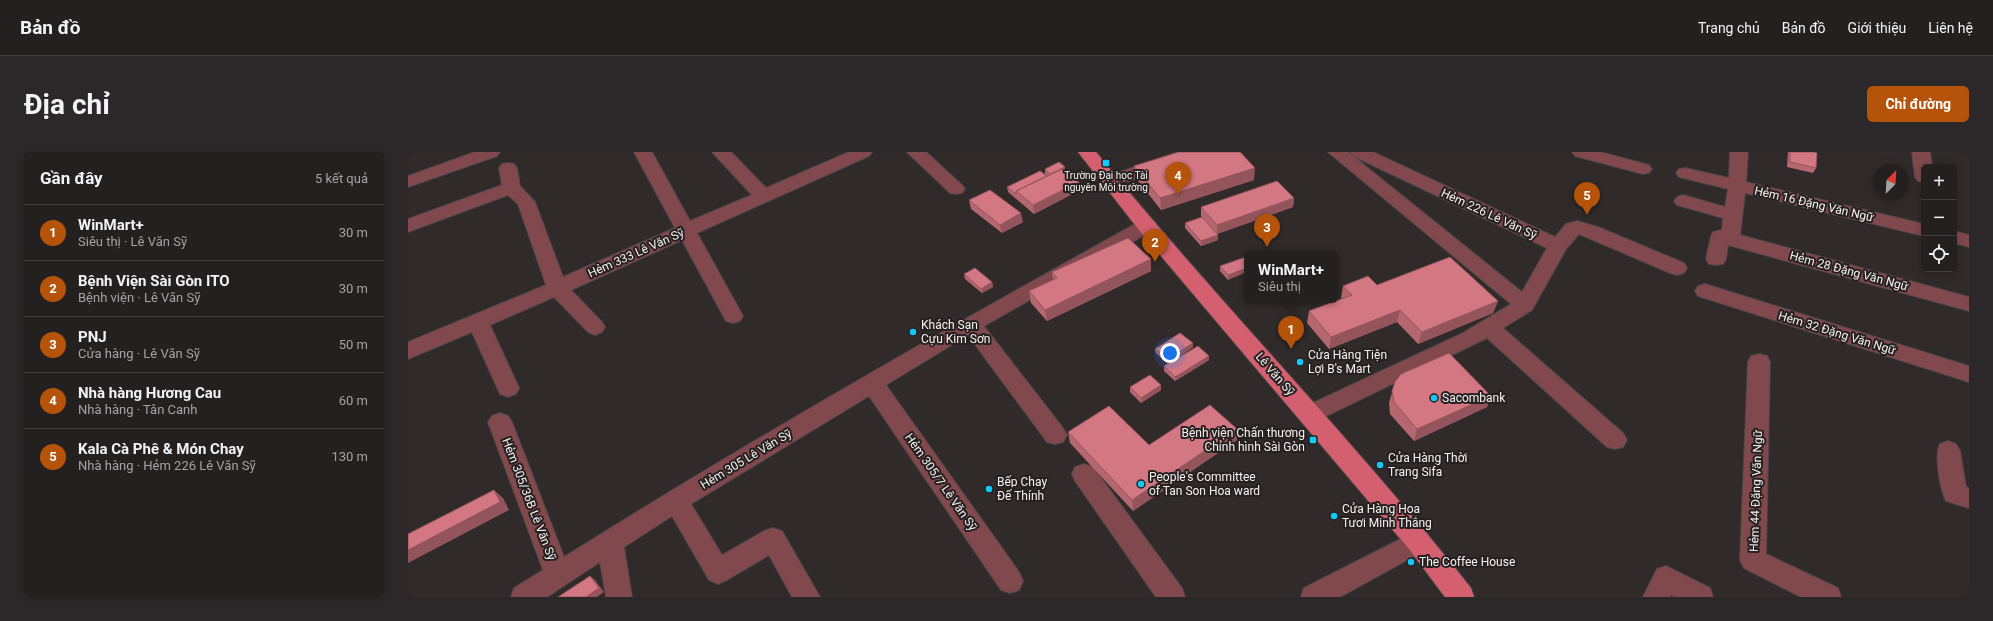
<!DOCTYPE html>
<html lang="vi">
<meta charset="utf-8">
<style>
body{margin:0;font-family:Roboto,sans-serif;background:#2c2829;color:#f1f3f6}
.controls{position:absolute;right:12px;top:12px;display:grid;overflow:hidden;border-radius:6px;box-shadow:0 2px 10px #0003}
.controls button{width:36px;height:36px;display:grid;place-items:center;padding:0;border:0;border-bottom:1px solid #413e3e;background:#242020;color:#f1f3f6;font:20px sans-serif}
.compass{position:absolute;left:1465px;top:12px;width:36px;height:36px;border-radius:50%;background:#242020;box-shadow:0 2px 10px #0003;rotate:24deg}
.you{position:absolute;left:762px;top:201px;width:14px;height:14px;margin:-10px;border:3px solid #fff;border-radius:50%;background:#1a73e8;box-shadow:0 0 0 6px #1a73e833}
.badge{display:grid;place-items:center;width:26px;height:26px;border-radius:50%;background:#b45309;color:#fff;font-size:13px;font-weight:700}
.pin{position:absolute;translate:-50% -33px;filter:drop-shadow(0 1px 2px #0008)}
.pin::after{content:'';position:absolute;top:21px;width:14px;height:12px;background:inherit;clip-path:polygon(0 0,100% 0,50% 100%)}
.popup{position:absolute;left:836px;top:99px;width:94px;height:52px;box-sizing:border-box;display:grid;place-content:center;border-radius:6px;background:#242020;filter:drop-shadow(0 1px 3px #0005);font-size:13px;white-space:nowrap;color:#a3a3a5}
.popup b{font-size:15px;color:#f1f3f6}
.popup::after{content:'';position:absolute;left:50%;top:100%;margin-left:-8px;border:8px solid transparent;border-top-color:#242020}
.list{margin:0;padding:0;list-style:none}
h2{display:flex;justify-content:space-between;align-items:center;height:52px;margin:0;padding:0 16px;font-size:17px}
h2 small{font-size:13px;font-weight:400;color:#a3a3a5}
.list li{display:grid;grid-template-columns:26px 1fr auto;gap:12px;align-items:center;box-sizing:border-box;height:56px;padding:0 16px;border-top:1px solid #413e3e}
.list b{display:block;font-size:15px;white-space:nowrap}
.list p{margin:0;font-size:13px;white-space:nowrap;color:#a3a3a5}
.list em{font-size:13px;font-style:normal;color:#a3a3a5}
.icon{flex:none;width:22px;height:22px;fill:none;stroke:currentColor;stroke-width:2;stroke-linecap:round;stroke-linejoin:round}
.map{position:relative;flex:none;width:1561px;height:445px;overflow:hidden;border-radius:6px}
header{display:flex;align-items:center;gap:24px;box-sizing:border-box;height:56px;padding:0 20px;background:#242020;border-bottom:1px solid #413e3e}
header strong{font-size:19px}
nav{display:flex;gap:22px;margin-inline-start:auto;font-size:14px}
.intro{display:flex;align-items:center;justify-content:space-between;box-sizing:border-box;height:96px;padding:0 24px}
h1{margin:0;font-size:28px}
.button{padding:10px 18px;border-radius:6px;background:#b45309;color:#fff;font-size:14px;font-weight:700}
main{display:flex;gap:24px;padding:0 24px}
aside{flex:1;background:#242020;border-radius:6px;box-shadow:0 2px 10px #0003}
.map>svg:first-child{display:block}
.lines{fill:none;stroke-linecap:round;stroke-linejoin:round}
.minor-casing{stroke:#4c4646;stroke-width:2}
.major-casing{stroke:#4c4646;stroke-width:2}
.minor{fill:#81484e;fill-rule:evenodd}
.major{fill:#d45f6f;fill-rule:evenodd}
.wall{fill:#b56770}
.shaded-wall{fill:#94545b}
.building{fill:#d37882;stroke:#94545b}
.poi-dot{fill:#10cafa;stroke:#262020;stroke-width:1.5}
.labels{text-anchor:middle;stroke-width:4;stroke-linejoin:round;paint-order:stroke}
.far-poi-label{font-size:10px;fill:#f6f2f2;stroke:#262020}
.street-label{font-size:12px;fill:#f6f2f2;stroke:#262020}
.poi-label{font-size:12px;fill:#f6f2f2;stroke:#262020;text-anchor:start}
</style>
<header>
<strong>Bản đồ</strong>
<nav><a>Trang chủ</a><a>Bản đồ</a><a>Giới thiệu</a><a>Liên hệ</a></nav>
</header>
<div class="intro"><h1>Địa chỉ</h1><a class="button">Chỉ đường</a></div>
<main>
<aside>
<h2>Gần đây<small>5 kết quả</small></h2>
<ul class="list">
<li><span class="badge">1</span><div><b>WinMart+</b><p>Siêu thị · Lê Văn Sỹ</p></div><em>30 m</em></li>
<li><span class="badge">2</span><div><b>Bệnh Viện Sài Gòn ITO</b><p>Bệnh viện · Lê Văn Sỹ</p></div><em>30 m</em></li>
<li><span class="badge">3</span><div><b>PNJ</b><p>Cửa hàng · Lê Văn Sỹ</p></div><em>50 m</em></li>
<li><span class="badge">4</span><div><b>Nhà hàng Hương Cau</b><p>Nhà hàng · Tân Canh</p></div><em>60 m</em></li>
<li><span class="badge">5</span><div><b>Kala Cà Phê &amp; Món Chay</b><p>Nhà hàng · Hẻm 226 Lê Văn Sỹ</p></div><em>130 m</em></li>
</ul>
</aside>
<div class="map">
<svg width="1561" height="445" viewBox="0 0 1561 445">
<rect width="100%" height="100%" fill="#302a2a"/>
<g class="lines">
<defs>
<path id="minor" d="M67,0H92L89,4L0,35V24Z
M226,0H244L282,69L344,43L304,0H323L358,36L441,0H464L461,4L289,81L335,164L332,169L325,171L318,169L274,88L163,138L194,170L197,175L194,180L187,183L180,180L146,145L82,173L111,236L108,242L100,245L92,242L64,180L0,207V190L138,133L110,52L100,43L0,80V67L94,33L91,16L94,12L100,11L106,12L109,16L112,34L127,50L155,125L267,76Z
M499,0H518L554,33L557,37L554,41L548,42L542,41Z
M771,0H797L794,4L709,33L703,34L697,33L694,29L697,25Z
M920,0H940L1114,140L1139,96L945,4L942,0H965L1147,85L1158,72L1169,69L1190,75L1276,111L1279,116L1276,121L1269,123L1262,121L1171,82L1158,97L1124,158L1095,176L1215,281L1219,288L1215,295L1207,297L1199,295L1079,186L910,268L902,271L894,268L891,262L894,256L1053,182L1103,152Z
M1164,0H1192L1241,13L1244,17L1241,21L1235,22L1167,4Z
M1322,0H1340L1338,30L1516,72V84L1337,41L1332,83L1561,145V159L1320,93L1318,107L1315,112L1308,113L1301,112L1298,107L1303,84L1305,80L1314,78L1315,66L1269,53L1266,49L1269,45L1275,43L1317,55L1320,37L1271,25L1268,21L1271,17L1277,16L1321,26Z
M1504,0H1522L1524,15H1516V30L1510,29L1507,25Z
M738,68L745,70L747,74L745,78L576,174L655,276L659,283L655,290L647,292L639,290L560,183L478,233L611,420L615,429L611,438L602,441L593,438L461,244L283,352L314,403L356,379L365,376L374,379L412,445H384L361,403L319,428L310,432L301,428L264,364L216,395L224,445H198L192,410L139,445H103L106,436L135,418L80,270L84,264L92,261L100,264L104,270L156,405C344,287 537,177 731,70Z
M1546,79L1561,83V95L1546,91Z
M1297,132L1561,214V230L1290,144L1287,139L1290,134Z
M1351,202L1359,204L1362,210L1358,402L1430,436L1433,445H1393L1336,416L1332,408L1340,210L1343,204Z
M1540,289L1548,292L1552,299L1558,335L1561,336V356L1538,349C1532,337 1526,304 1532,292Z
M676,312L685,315L774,436L777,445H748L667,329L664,322L667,315Z
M1010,378L1019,381L1023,389L1019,397L932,445H893L896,436Z
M1258,414L1302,436L1305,445H1267L1263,443L1262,445H1235L1249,417Z"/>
<path id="major" d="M670,0H688C809,149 944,286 1063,436L1066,445H1037L1001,397L731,78Z"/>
</defs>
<use href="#minor" class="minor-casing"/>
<use href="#major" class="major-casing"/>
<use href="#minor" class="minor"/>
<use href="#major" class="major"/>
</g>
<path class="wall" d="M1380,0H1406L1408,16L1405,21L1379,15Z
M726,14L846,28L753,58L727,25Z
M657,15V19L672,38L626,62L600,40L599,35L639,24L637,22V17Z
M886,46L885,55L809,82L810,83V88L793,94L777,76V71L796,68L793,64V55Z
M561,48L615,70L594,81L563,57Z
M838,105L820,128L812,119V114Z
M743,107V119L639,169L623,151L621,139L645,128L644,120Z
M556,122L584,130L585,135L574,141L557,127Z
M969,133L1090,149L1085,161L1010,192L989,170L921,197L899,171L901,159L934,147L933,146L935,134Z
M785,195L760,212L748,201L747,197Z
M801,204V208L767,229L756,219V214Z
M987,230L1083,244L1079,255L1006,289L982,262L981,251Z
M753,233V238L733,251L722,240V235Z
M829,277V288L725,359L662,291L660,280L741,293Z"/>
<path class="shaded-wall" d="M657,15V19L643,26L642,22Z
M847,16L846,28L753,58L752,46Z
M671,30L672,38L626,62L625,53Z
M886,46L885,55L809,82V73Z
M613,61L615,70L594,81L592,73Z
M810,83V88L793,94V89Z
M743,107V119L639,169L637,158Z
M839,116V120L820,128V123Z
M584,130L585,135L574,141L573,137Z
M1090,149L1085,161L1010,192L1014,180Z
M992,158L989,170L921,197L923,185Z
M785,191V195L760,212V207Z
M801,204V208L767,229V225Z
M753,233V238L733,251V246Z
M1083,244L1079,255L1006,289L1009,277Z
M829,277V288L725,359L724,348Z
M86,338L95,346L101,358L0,411V398Z
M182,424L187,428L196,440L189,445H178Z"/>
<path class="building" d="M771,0H832L847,16L752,46L726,14Z
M1382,0H1406L1409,1L1408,16L1382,10Z
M651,10L657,15L642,22L637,17Z
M654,17L671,30L625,53L608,39Z
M632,19L639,24L608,39V42L599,35Z
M869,29L886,46L809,73L793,55Z
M582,38L613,61L592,73L561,48Z
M794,65L810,83L793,89L777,71Z
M720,86L743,107L637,158L621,139L649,126L644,120Z
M838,105H839V116L820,123L812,114Z
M1042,105L1090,149L1014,180L992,158L923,185L901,159L944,143L935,134L960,124L969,133Z
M567,116L584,130L573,137L556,122Z
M772,181L785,191L760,207L747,197Z
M790,194L801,204L767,225L756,214Z
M1041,201L1083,244L1009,277L986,250L984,239L987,230L993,222Z
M742,223L753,233L733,246L722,235Z
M802,253L829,277L724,348L660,280L701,254L741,293Z
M86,338L92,350L0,398V382Z
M182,424L191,436L178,445H150Z"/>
<g class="poi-dot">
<rect x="694" y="7" width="8" height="8" rx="2"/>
<circle cx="505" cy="180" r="4"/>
<circle cx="892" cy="210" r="4"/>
<circle cx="1026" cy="246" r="4"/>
<rect x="901" y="284" width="8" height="8" rx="2"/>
<circle cx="972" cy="313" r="4"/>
<circle cx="733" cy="332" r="4"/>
<circle cx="581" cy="337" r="4"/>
<circle cx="926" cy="364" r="4"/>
<circle cx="1003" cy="410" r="4"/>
</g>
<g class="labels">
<g class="far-poi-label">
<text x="698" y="27">Trường Đại học Tài<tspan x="698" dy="12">nguyên Môi trường</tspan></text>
</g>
<g class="street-label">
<text transform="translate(1406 52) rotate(13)" y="4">Hẻm 16 Đặng Văn Ngữ</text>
<text transform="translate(1081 62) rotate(25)" y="4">Hẻm 226 Lê Văn Sỹ</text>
<text transform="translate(228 101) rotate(-24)" y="4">Hẻm 333 Lê Văn Sỹ</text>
<text transform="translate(1441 119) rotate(15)" y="4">Hẻm 28 Đặng Văn Ngữ</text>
<text transform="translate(1429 181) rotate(17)" y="4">Hẻm 32 Đặng Văn Ngữ</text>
<text transform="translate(867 222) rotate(49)" y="4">Lê Văn Sỹ</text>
<text transform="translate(338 307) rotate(-31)" y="4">Hẻm 305 Lê Văn Sỹ</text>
<text transform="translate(533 330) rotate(55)" y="4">Hẻm 305/7 Lê Văn Sỹ</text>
<text transform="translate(1348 339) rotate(-88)" y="4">Hẻm 44 Đặng Văn Ngữ</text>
<text transform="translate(121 347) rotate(69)" y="4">Hẻm 305/36B Lê Văn Sỹ</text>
</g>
<g class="poi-label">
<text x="513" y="177">Khách Sạn<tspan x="513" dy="14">Cựu Kim Sơn</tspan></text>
<text x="900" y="207">Cửa Hàng Tiện<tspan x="900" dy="14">Lợi B's Mart</tspan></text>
<text x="1034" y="250">Sacombank</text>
<text x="897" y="285" text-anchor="end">Bệnh viện Chấn thương<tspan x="897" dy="14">Chỉnh hình Sài Gòn</tspan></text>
<text x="980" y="310">Cửa Hàng Thời<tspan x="980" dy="14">Trang Sifa</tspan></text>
<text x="741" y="329">People's Committee<tspan x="741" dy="14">of Tan Son Hoa ward</tspan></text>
<text x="589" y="334">Bếp Chay<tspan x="589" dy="14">Đế Thính</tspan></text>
<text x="934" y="361">Cửa Hàng Hoa<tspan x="934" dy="14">Tươi Minh Thắng</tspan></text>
<text x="1011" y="414">The Coffee House</text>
</g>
</g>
</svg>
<div class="controls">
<button>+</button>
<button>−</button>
<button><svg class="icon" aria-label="locate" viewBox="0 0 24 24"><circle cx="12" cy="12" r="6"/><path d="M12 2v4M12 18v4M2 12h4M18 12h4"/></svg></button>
</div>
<svg class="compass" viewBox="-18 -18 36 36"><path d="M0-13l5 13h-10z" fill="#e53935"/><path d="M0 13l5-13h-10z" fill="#a3a3a5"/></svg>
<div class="you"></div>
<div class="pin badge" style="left:883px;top:197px">1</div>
<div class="popup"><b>WinMart+</b>Siêu thị</div>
<div class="pin badge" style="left:747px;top:110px">2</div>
<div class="pin badge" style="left:859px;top:95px">3</div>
<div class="pin badge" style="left:770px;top:43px">4</div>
<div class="pin badge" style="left:1179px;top:63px">5</div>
</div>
</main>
